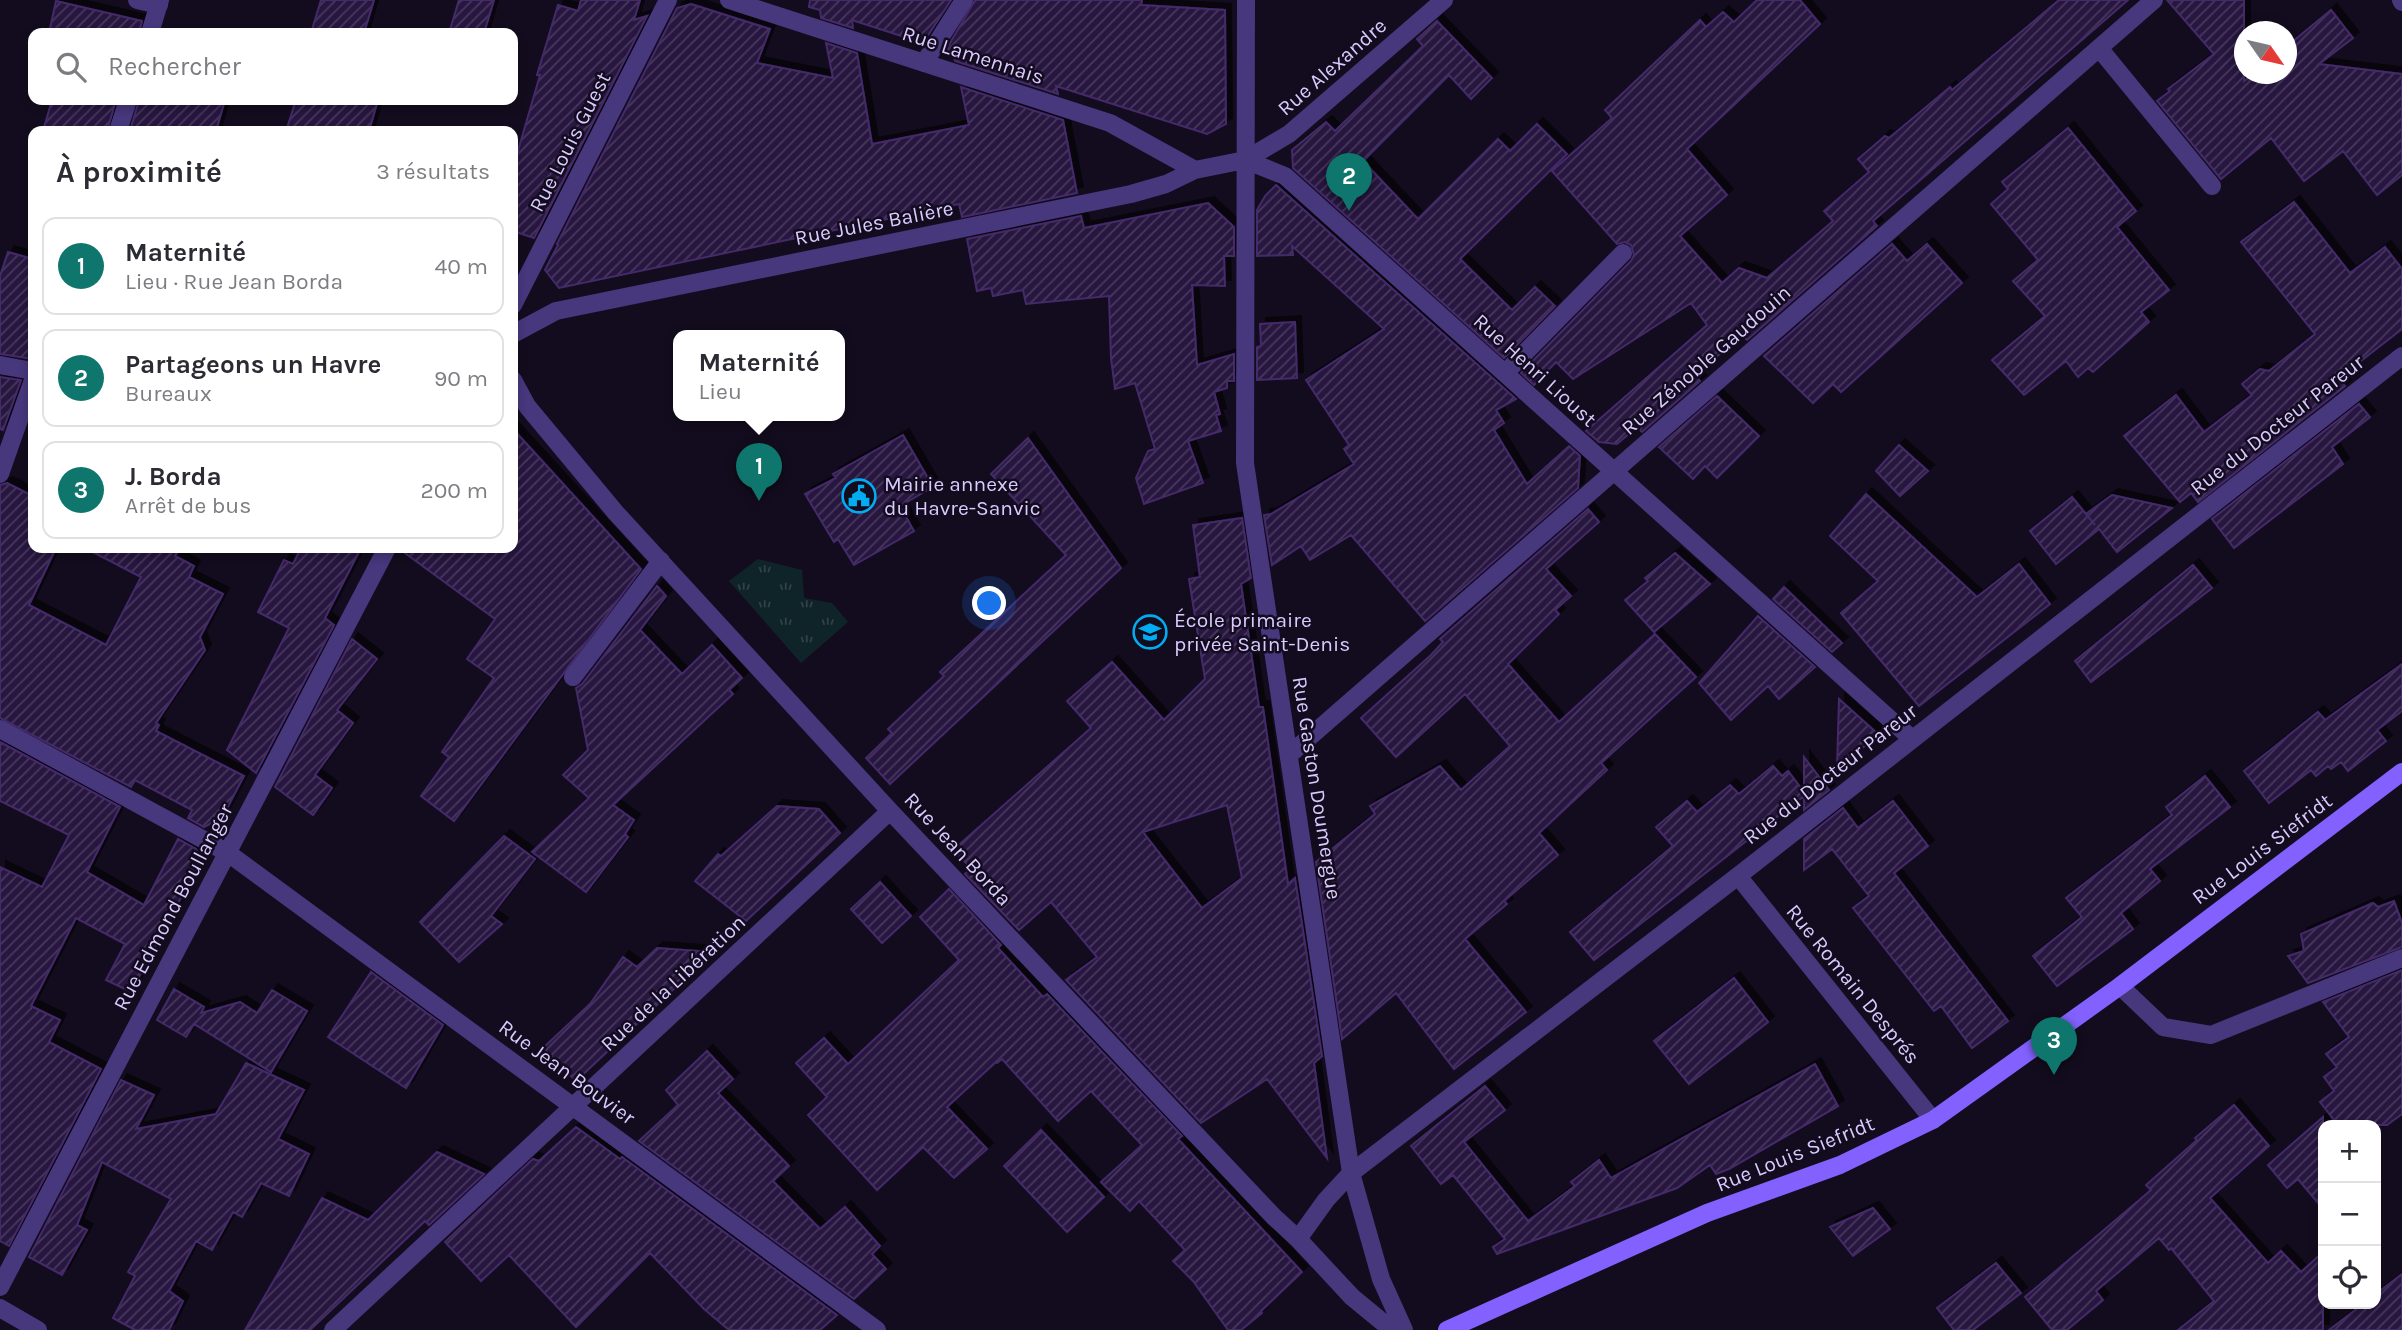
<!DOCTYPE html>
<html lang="fr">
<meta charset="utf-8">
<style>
body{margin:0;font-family:Karla,sans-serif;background:#f7f7f7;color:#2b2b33}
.controls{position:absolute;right:21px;bottom:21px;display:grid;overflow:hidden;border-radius:14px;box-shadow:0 4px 10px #0003}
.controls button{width:63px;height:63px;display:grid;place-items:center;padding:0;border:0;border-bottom:2px solid #e1e1e2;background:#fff;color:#2b2b33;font:35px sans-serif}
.compass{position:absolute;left:2234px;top:21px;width:63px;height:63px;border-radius:50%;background:#fff;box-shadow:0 4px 10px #0003;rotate:124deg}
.you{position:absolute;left:990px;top:604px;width:24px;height:24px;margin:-18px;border:5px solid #fff;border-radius:50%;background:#1a73e8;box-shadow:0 0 0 10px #1a73e833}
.badge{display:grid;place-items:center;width:46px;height:46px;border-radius:50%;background:#0f766e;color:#fff;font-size:23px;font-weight:700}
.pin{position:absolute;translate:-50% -58px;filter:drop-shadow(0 2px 4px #0008)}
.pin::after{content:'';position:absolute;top:37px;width:24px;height:21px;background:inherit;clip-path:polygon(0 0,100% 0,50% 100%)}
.popup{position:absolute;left:673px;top:330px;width:172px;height:91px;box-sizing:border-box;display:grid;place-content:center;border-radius:14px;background:#fff;filter:drop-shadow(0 2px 5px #0005);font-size:23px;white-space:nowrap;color:#7c7c81}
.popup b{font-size:26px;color:#2b2b33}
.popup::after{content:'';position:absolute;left:50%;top:100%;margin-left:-14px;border:14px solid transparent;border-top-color:#fff}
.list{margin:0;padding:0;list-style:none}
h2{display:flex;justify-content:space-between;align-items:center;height:91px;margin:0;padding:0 28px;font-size:30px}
h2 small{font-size:23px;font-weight:400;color:#7c7c81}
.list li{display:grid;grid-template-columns:46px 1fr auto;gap:21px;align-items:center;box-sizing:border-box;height:98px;margin:0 14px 14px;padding:0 14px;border:2px solid #e1e1e2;border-radius:14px}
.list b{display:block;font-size:26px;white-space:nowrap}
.list p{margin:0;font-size:23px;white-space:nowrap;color:#7c7c81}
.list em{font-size:23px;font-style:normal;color:#7c7c81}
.icon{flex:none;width:38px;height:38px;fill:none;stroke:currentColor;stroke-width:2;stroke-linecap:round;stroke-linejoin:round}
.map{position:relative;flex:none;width:2402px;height:1330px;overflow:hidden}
.search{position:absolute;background:#fff;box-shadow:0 4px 10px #0003;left:28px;top:28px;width:490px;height:77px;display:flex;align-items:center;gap:18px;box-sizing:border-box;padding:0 24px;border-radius:14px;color:#7c7c81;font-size:26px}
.panel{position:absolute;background:#fff;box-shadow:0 4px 10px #0003;left:28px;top:126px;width:490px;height:427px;border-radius:14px}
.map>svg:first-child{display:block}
.park{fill:url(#park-tufts)}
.building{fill:url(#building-hatch);stroke:#442a6b;stroke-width:2;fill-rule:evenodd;filter:url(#shadow)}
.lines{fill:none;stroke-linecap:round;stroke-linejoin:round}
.lane{stroke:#47377d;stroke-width:18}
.street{stroke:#47377d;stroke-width:18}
.secondary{stroke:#8361fe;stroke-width:18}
.labels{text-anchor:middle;stroke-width:5;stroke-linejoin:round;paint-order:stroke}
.street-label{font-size:21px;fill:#dacaff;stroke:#130c1e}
.poi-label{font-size:21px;fill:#dacaff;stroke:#130c1e;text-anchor:start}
</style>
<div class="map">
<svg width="2402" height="1330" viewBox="0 0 2402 1330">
<defs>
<pattern id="park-tufts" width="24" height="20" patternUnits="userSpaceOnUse" patternTransform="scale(1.75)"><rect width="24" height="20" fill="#0f2428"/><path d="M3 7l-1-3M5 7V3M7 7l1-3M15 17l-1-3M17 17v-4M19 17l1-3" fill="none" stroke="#314248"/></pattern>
<pattern id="building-hatch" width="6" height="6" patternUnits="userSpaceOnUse" patternTransform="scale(1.75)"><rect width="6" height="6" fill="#28183f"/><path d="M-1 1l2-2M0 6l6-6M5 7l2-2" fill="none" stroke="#47385c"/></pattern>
<filter id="shadow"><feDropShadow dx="6" dy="-6" stdDeviation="0" flood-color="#0009"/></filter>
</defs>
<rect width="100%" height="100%" fill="#130c1e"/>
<path class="park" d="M758,559L802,570L804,598L832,603L848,622L801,663L729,581Z"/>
<path class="building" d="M321,0H374L364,33H311Z
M459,0H494L484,33H449Z
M581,0H640L634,20L647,16L534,238L513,231V168L540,75H537L558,5L578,11Z
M810,0H951L923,43L852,20L853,28L821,18L820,10L809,7Z
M975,0H1142L1141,5L1225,10L1226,124L1207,134L1056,86L1058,94L955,61L953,53L946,50Z
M1757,0H1800L1820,24L1687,149L1727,195L1680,236L1722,283L1739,268L1767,278L1833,221L1824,211L1869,172L1858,159L1885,136L1889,138L1950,87L1952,90L2059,0H2128L1873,221L1877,226L1747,340L1742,335L1695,375L1700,381L1642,432L1637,427L1617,444L1599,442L1586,431L1707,325L1691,303L1573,379L1556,362L1534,385L1521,373L1631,261L1634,255L1631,245L1625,242L1617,244L1552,171L1612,118L1605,110L1700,20L1706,27L1723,12L1734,22Z
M2167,0H2244V81L2254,74H2286V47L2331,10L2353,38L2319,64L2402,74V175L2377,195L2343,151L2304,181L2271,138L2221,179L2157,101L2170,91L2168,89L2214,54Z
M56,1L142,21L139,33H49Z
M691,4L770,29L757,63L833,78L826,43L857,53L872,144L969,125L961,87L1063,120L1077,193L962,217L959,204L559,288L545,270L558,245L557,244L677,8Z
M1437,21L1492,78L1471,99L1449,75L1363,161L1418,219L1498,139L1510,151L1537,124L1567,154L1460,259L1512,310L1535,287L1555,306L1504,358L1293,168L1292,150L1326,122L1335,131L1423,46L1417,39Z
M52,100H116L107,131H43Z
M139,100H225L216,131H130Z
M296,100H378L369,131H286Z
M2068,128L2136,211L2117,227L2169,290L2141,312L2149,322L2093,372L2088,368L2078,377L2066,361L2024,395L1992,360L2045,316L2013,281L2038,260L1991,204L2008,189L2002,182Z
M1276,185L1516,399L1496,410L1504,423L1494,430L1527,484L1569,446L1580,456L1578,488L1425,621L1351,535L1310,560L1301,546L1272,565L1264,515L1271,514L1354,464L1344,449L1349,445L1306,380L1384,329L1292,246L1293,255L1257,256V210L1265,196Z
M2294,202L2350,273L2385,247L2402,269V329L2339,378L2345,386L2198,502L2191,493L2180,502L2124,436L2176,395L2204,432L2252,395L2242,384L2260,369L2269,371L2315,334L2241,242Z
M1208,203L1234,227V256H1224L1225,286L1192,285L1197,365L1234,354V381H1227V388L1214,392L1220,414L1216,415L1221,431L1188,441L1203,483L1144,504L1136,478L1148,451L1155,449L1135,383L1115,389L1111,358L1109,296L1026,304L1023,290L993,296L991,288L977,291L967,239L1081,216L1084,228Z
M1892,244L1907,261L1927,244L1962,283L1841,392L1833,384L1813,403L1764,356Z
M8,252L33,259V359L0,354V276Z
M1295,322L1297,378L1257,380V347L1261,346L1260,324Z
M0,377L21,380L3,430L0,429Z
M1717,396L1759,436L1717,478L1705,466L1693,479L1659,447Z
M2359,404L2370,417L2332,447L2343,464L2234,548L2212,519Z
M513,429L641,569L454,821L421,796L449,757L442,752L494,678L467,659L495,619L398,548H513Z
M903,435L933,487L900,506L914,531L854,565L838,539L834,542L805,494L836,478L833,474Z
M1028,438L1121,568L890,784L866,758L892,733L888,729L944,676L940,672L1066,555L991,474Z
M1899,445L1928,471L1900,496L1876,471Z
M7,483L33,496V548H56L29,605L106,645L141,577L85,548H180L175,556L194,566L189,577L223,594L200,637L205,650L156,723L159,725L156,731L244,776L222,818L204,827L188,818L192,810L135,780L131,787L0,718V485Z
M1866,494L1977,597L2019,564L2050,604L1919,706L1841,613L1878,581L1830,536Z
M2112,495L2172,508L2117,552L2099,529L2056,564L2030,531L2072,497L2095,525L2086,514Z
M1588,509L1599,522L1546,569L1571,596L1555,610L1559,614L1508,664L1559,722L1655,634L1696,677L1601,763L1607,770L1539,833L1558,855L1504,901L1507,904L1465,939L1526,1012L1454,1069L1396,993L1342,1039L1316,862L1375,814L1370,806L1440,766L1461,790L1510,746L1465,694L1396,757L1361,718L1431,655L1443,642L1440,639Z
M1242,518L1251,578L1241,584L1259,707H1263L1288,884L1295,878L1322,1056L1314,1063L1327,1158L1267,1079L1201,1123L1066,980L1097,957L1051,902L1019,930L965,874L971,868L953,850L1091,728L1067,701L1112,662L1164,720L1205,679L1189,579L1200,577L1193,525ZM1227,805L1242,878L1202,908L1143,832Z
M301,548H361L325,618L334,625L256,773L227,750L289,628L258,612L284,560L293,564Z
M1675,553L1710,584L1654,632L1625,600L1648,581L1645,578Z
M2193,565L2212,588L2091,682L2075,661Z
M657,586L666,596L640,630L682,674L712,645L742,678L729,690L733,694L613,805L634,820L625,834L628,837L586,892L532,852L589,798L563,775L588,750L576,688L582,684Z
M1784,587L1842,643L1832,652L1773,599Z
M1758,616L1815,667L1779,699L1768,686L1731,720L1699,683Z
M352,639L377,659L337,710L353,723L315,775L332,788L313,815L275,787Z
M2402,664V711L2377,730L2386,741L2348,771L2341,762L2331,769L2328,766L2316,776L2311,770L2269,803L2244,771L2318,712L2325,720Z
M1839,699L1879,735L1837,768Z
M0,742L120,807L87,872L144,905L178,839L196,849L201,860L131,992L106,980L125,944L76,918L31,1006L60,1020L49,1042L101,1069L9,1246L0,1241V867L42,887L69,835L0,801Z
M1804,757L1829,790L1804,810V796L1594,960L1570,932L1673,846L1656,827L1687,801L1697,812L1730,785L1739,794L1773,766L1782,776L1788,771L1804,792Z
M2205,776L2230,807L2150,869L2160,881L2121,913L2133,929L2057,986L2033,956L2082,917L2066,898L2172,815L2166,807Z
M1893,801L1928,846L1894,873L2008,1021L1972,1048L1941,1006L1934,1011L1853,908L1869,896L1832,849L1804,870V839L1843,808L1858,828Z
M777,806L819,809L840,833L746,921L695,881L718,854L721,856Z
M504,836L535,859L491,916L502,924L459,962L420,922Z
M880,882L911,916L882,943L851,909Z
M949,889L1001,945L998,948L1043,997L1047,994L1182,1136L1178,1139L1302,1272L1261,1311L1262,1313L1241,1330H1228L1193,1281L1173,1261L1185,1250L1139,1201L1130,1211L1101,1182L1142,1145L1091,1091L1058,1121L1002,1059L997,1063L996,1062L947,1107L987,1149L954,1178L923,1147L877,1190L808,1115L827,1097L796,1063L824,1038L848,1064L959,960L920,917Z
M2394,901L2402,923V947L2308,983L2288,956L2304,951L2301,934L2373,903L2378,907Z
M657,948L713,952L576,1081L543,1048L590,1004L623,957L637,967Z
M2402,970V1114L2387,1125H2338L2320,1102L2334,1091L2324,1077L2337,1067L2326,1054L2349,1037L2323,1002Z
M371,972L443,1025L406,1088L328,1037Z
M1734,978L1768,1022L1689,1084L1654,1041Z
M174,989L204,1007L201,1013L240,1002L257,1013L272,990L307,1011L271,1072L194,1024L186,1037L157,1020Z
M707,1051L733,1079L718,1093L789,1166L773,1181L820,1229L845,1207L880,1246L872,1254L886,1269L854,1299L639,1141L678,1105L666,1090Z
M246,1063L304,1090L278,1139L309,1154L289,1196L261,1183L242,1217L233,1212L212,1250L196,1241L169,1291L183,1301L169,1330H135L113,1318L135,1276L128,1272L171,1199L102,1162L77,1225L87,1230L62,1275L29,1257L121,1080L154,1095L136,1129L216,1114Z
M1815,1064L1838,1106L1729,1169L1716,1174L1710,1165L1677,1188L1497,1254L1493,1247L1505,1239L1453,1175L1441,1184L1411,1146L1485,1086L1505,1110L1464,1142L1528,1221L1575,1186L1571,1182L1599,1160L1611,1178Z
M2234,1105L2269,1146L2210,1198L2268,1263L2281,1251L2301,1272L2323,1252V1330H2178L2214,1301L2171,1248L2169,1250L2159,1238L2096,1291L2103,1300L2067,1330H2052L2025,1297L2151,1190L2146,1185L2197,1140L2195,1138Z
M2323,1117V1209L2298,1179L2287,1188L2268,1165Z
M576,1127L620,1159L622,1157L837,1315L820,1330H729L704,1309L650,1253L576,1327L509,1255L481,1281L445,1242L533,1159L539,1161Z
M1041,1130L1104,1197L1067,1232L1004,1166Z
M437,1152L484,1174L429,1225L425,1221L310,1330H245L322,1198L368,1220Z
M1873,1208L1890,1229L1853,1256L1830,1227Z
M1996,1263L2021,1293L1973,1330H1954L1937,1308Z
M2402,1274V1330H2329L2363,1304H2376V1294Z"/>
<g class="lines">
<path class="lane" d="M2099,48L2212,186
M924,63L964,0
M1505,373L1623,253
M573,677L661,561
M1738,876L1933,1120"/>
<path class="street" d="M137,0L159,5
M729,0L1110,123L1195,170
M1246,0L1245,463L1351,1173L1381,1279L1404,1330
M2401,0L2402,2
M150,33L160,0
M118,131L128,100
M1245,160L1285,176L1911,738
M513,305L668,0
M513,334L556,311L1131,194L1166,184L1195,170L1245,160L1289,134L1444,0
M0,365L33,371
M513,380L527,406L616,513L890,811L1274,1217L1298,1239L1352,1297L1392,1330
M0,474L33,380
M0,729L228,853L877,1330
M1289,755L2154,0
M2120,986L2163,1027L2211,1035L2402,958
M1298,1239L1326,1200L1351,1173L1738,876L2402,356
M0,1287L387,548
M0,1308L38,1330
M333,1330L890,811"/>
<path class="secondary" d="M1447,1330L1707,1213L1840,1165L1933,1120L2120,986L2402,772"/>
</g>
<defs>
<symbol id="civic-ring" viewBox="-11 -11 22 22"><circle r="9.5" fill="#130c1e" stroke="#02acf2" stroke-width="1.5"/><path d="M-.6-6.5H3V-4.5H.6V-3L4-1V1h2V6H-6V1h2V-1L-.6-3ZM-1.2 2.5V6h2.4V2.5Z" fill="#02acf2"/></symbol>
<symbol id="school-ring" viewBox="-11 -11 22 22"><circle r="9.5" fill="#130c1e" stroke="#02acf2" stroke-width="1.5"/><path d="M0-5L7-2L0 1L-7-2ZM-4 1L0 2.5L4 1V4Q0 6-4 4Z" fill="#02acf2"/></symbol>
</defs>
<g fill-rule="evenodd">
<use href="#civic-ring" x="840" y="477" width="38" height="38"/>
<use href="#school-ring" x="1131" y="613" width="38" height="38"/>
</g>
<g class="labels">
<g class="street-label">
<text transform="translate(973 55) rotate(18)" y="7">Rue Lamennais</text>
<text transform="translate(1332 67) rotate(-41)" y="7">Rue Alexandre</text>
<text transform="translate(570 142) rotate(-63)" y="7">Rue Louis Guest</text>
<text transform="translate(874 223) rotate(-11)" y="7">Rue Jules Balière</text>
<text transform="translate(1706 360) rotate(-41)" y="7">Rue Zénoble Gaudouin</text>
<text transform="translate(1535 370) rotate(42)" y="7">Rue Henri Lioust</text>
<text transform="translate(2277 425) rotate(-38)" y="7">Rue du Docteur Pareur</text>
<text transform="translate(1830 774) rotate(-38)" y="7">Rue du Docteur Pareur</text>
<text transform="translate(1317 788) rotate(81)" y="7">Rue Gaston Doumergue</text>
<text transform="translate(958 849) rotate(47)" y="7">Rue Jean Borda</text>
<text transform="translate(2262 849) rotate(-37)" y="7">Rue Louis Siefridt</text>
<text transform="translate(173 907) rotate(-62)" y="7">Rue Edmond Boullanger</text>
<text transform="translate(673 983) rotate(-43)" y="7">Rue de la Libération</text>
<text transform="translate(1853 984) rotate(51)" y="7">Rue Romain Després</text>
<text transform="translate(567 1072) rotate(36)" y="7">Rue Jean Bouvier</text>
<text transform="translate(1795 1154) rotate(-22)" y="7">Rue Louis Siefridt</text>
</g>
<g class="poi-label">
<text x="884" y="491">Mairie annexe<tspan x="884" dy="24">du Havre-Sanvic</tspan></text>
<text x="1174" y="627">École primaire<tspan x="1174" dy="24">privée Saint-Denis</tspan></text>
</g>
</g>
</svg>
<div class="controls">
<button>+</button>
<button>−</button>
<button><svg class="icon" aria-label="locate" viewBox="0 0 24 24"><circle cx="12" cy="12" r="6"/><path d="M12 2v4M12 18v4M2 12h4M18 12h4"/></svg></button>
</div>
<svg class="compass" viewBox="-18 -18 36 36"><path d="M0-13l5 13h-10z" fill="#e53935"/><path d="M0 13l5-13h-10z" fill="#7c7c81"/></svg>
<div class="you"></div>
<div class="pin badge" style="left:759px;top:501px">1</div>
<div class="popup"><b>Maternité</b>Lieu</div>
<div class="pin badge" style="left:1349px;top:211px">2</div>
<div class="pin badge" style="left:2054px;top:1075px">3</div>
<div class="search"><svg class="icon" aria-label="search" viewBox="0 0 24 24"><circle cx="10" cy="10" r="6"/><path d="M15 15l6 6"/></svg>Rechercher</div>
<section class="panel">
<h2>À proximité<small>3 résultats</small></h2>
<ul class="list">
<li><span class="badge">1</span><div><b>Maternité</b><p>Lieu · Rue Jean Borda</p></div><em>40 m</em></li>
<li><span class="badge">2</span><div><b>Partageons un Havre</b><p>Bureaux</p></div><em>90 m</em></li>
<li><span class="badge">3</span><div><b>J. Borda</b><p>Arrêt de bus</p></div><em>200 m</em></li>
</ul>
</section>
</div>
